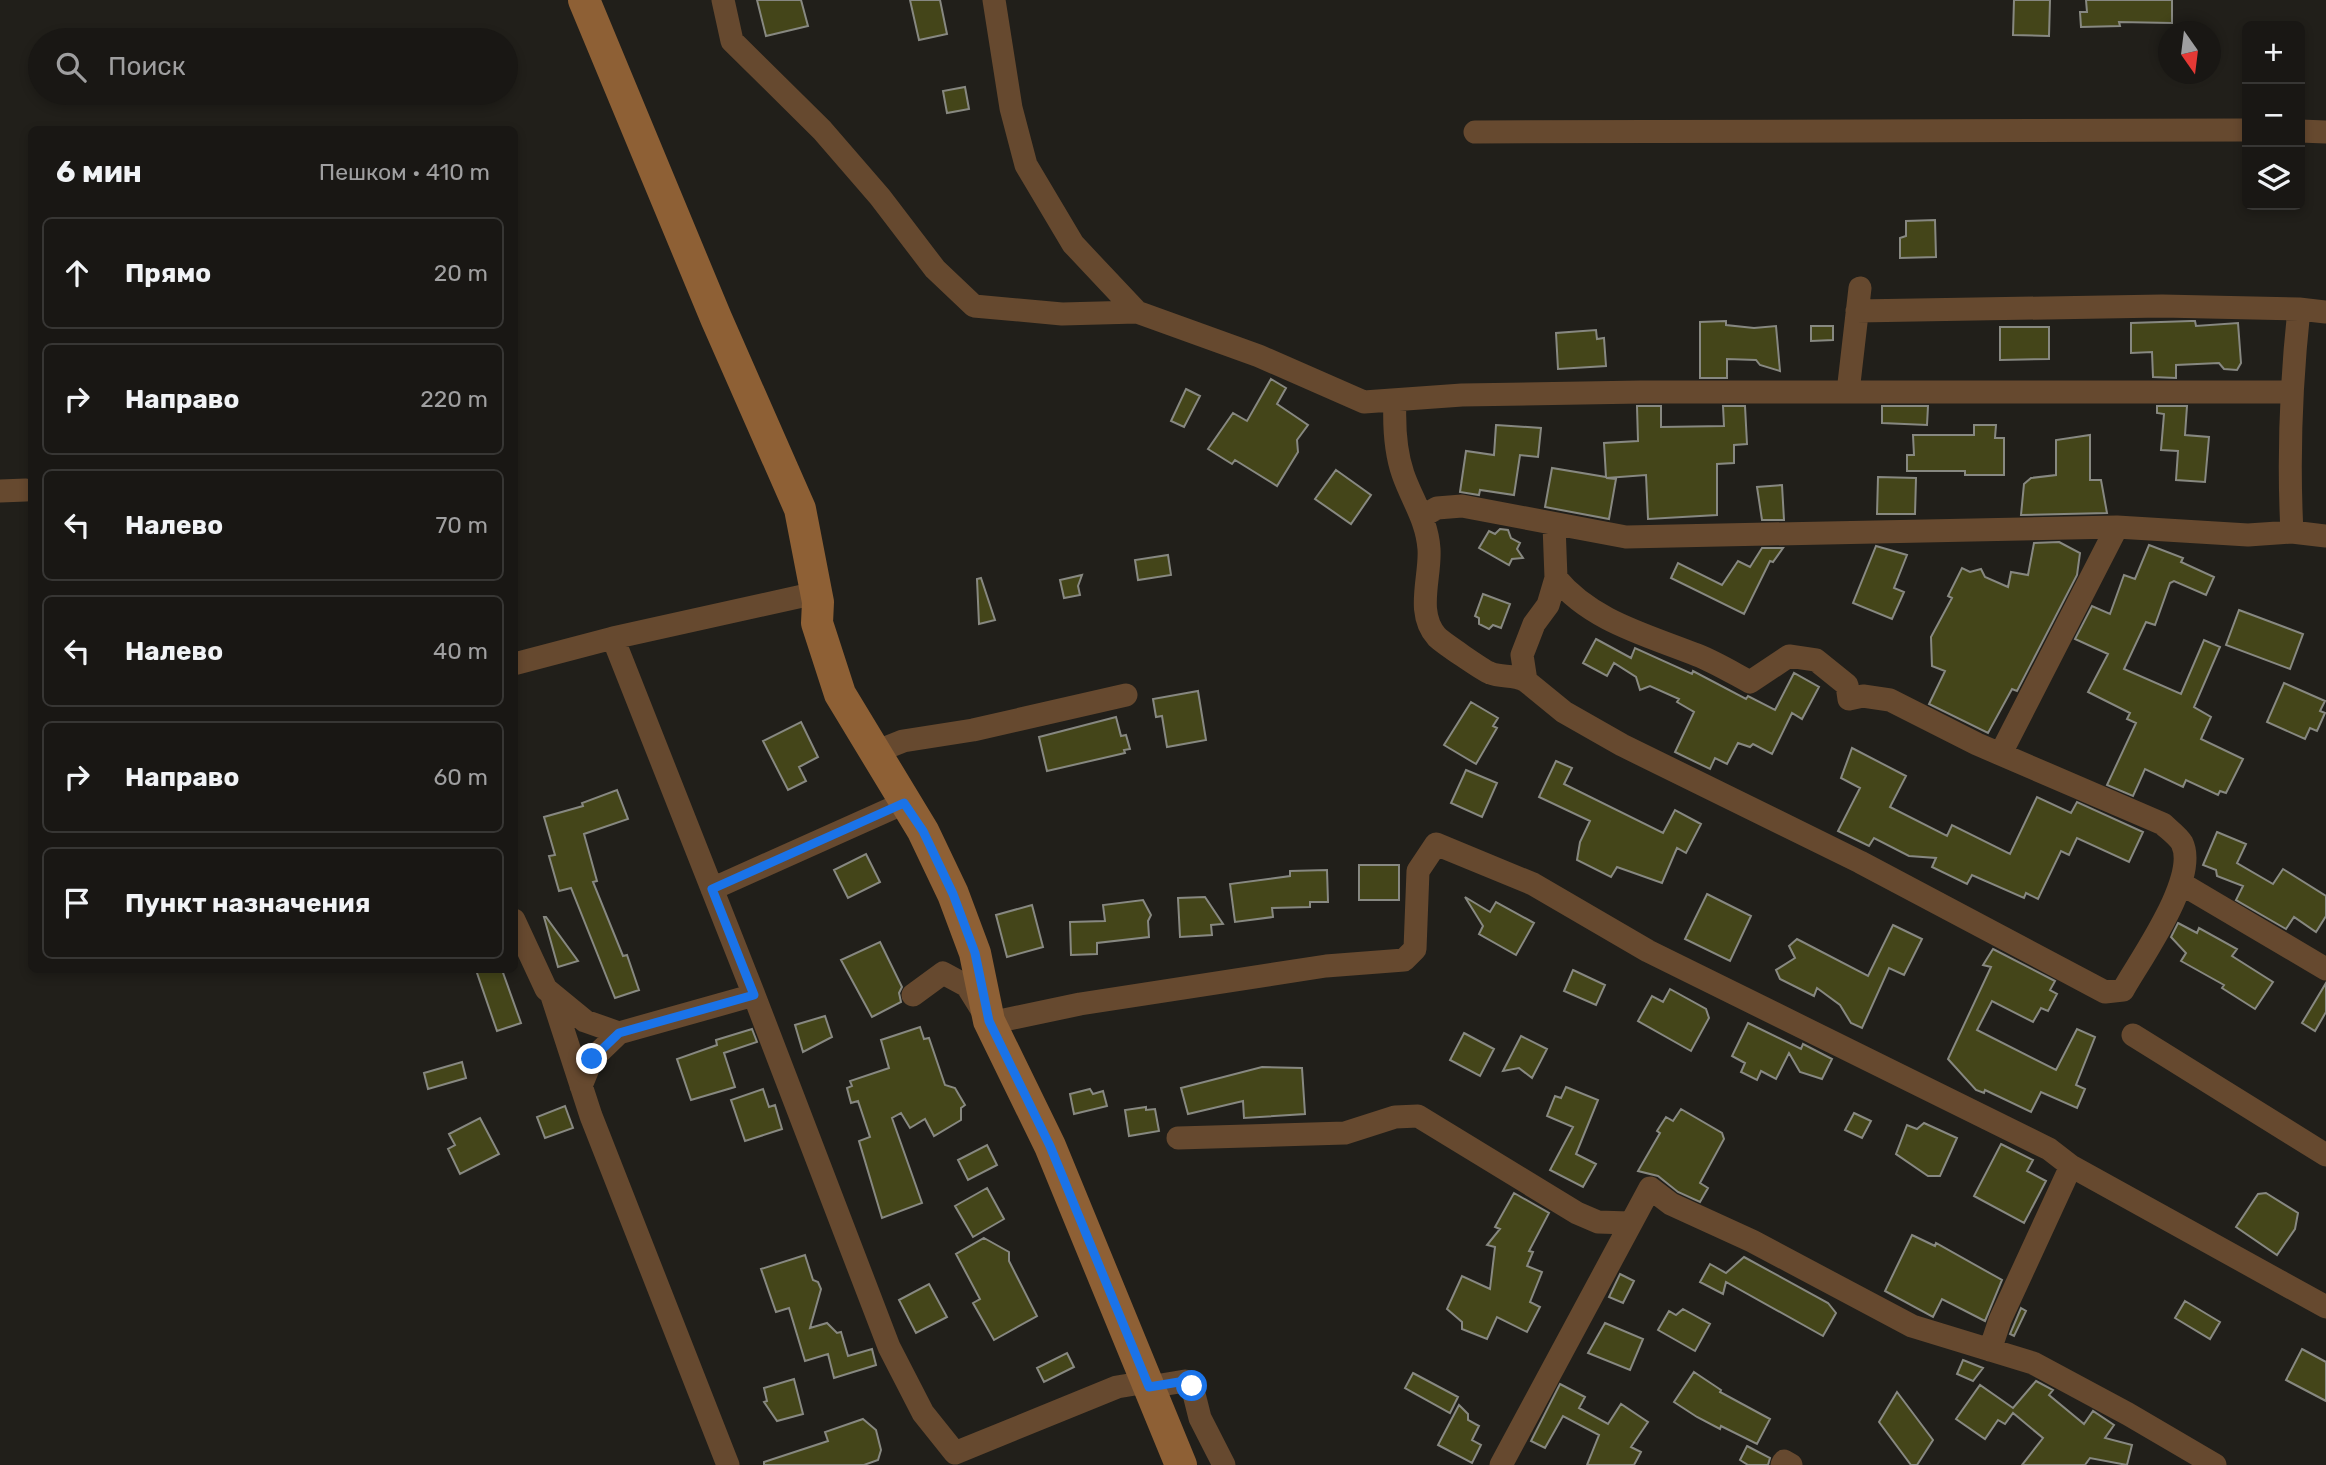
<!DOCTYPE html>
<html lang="ru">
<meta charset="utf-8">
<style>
body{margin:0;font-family:Rubik,sans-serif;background:#22201d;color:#f1f3f6}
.controls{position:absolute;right:21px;top:21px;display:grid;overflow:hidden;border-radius:10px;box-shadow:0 4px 10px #0003}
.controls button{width:63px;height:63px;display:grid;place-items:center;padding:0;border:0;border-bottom:2px solid #373634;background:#191714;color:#f1f3f6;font:35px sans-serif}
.compass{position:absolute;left:2158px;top:21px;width:63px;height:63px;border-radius:50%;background:#191714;box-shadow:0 4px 10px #0003;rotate:166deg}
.stop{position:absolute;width:21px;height:21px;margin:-16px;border:5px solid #1a73e8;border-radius:50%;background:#fff}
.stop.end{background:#1a73e8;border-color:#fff;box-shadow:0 2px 7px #0008}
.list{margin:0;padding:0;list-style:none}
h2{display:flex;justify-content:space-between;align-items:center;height:91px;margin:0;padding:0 28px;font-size:30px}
h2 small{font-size:23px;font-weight:400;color:#9f9fa0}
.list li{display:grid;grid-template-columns:46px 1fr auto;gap:21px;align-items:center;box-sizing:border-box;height:112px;margin:0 14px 14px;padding:0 14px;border:2px solid #373634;border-radius:10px}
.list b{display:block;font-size:26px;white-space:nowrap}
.list em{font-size:23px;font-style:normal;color:#9f9fa0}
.icon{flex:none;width:38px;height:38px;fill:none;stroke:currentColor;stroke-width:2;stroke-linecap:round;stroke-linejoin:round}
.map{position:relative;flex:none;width:2326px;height:1465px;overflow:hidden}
.search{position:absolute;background:#191714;box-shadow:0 4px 10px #0003;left:28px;top:28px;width:490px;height:77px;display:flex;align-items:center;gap:18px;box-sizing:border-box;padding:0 24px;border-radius:38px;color:#9f9fa0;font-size:26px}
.panel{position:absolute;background:#191714;box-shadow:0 4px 10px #0003;left:28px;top:126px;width:490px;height:847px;border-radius:10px}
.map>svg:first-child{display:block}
.building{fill:#444519;stroke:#878881;stroke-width:2}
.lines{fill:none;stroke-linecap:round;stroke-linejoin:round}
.street{stroke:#66492f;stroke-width:23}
.secondary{stroke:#8e6035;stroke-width:32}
.route{stroke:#1a73e8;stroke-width:9}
</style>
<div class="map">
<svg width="2326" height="1465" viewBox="0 0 2326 1465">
<rect width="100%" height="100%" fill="#211f1a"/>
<path class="building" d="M757,0H801L808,26L766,36Z
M910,0H940L947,34L919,40Z
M2014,0H2050L2049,36L2013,35Z
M2086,0H2172V23L2119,22L2120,26L2081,27L2080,12H2087Z
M965,87L969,109L947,113L943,91Z
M1935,220L1936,257L1900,258V238L1906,236V221Z
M1726,321V325L1754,328L1776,326L1780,371L1760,365L1756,360L1727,359V378H1700V322Z
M2191,321H2195L2196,326L2238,323L2241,363L2237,370L2224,369L2219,363L2176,365V378L2153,377L2152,352L2131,353V323Z
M1811,326H1833V340L1811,341Z
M2000,327H2049V359L2000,360Z
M1596,330L1597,339L1604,338L1606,366L1558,369L1556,333Z
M1271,379L1286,388L1277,404L1308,425L1297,440L1298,452L1277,486L1235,460L1232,464L1208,449L1233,413L1247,421Z
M1186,389L1200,396L1184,427L1171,421Z
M1637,406H1661V427L1724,426L1723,406H1745L1747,444L1734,445V463L1717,464V515L1648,519L1646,475L1606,478L1616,479L1609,519L1545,507L1552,468L1606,477L1604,443L1638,441Z
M1882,406H1928L1927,425L1882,423Z
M2157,406H2187L2185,435L2209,437L2205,482L2176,480L2178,451L2161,450L2164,414L2157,413Z
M1496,425L1541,428L1538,457L1520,455L1514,495L1480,490L1479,495L1460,492L1466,451L1494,455Z
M1974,425H1996L1995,438H2004V475H1965V471H1907V455H1914L1913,435H1974Z
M2090,435V480H2101L2107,513L2021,515L2024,484L2031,478L2056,475V440Z
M1336,470L1371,495L1351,524L1315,499Z
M1878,477L1916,478L1915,514H1877Z
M1782,485L1784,520H1762L1757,487Z
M1500,529L1508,530L1511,538L1520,543L1517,549L1523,558L1512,559L1509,565L1479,548L1489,531L1495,534Z
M2059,542L2080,553L2077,575L2017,691L2012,689L1988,733L1929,704L1945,671L1932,666L1931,637L1952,598L1948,596L1962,568L1970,572L1981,569L1985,577L2008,587L2011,572L2028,575L2034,543Z
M2149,545L2183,558L2181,562L2214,577L2206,595L2174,581L2170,583L2155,625L2146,622L2124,669L2181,694L2204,640L2220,647L2194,707L2211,717L2201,739L2243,759L2226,793L2220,791L2218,795L2186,780L2183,787L2145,769L2133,796L2107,785L2136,723L2127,719L2130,713L2088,692L2108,654L2075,639L2092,606L2110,614L2124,575L2135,579Z
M1876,546L1907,555L1894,588L1904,592L1892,619L1853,603Z
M1762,548H1783L1773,562L1770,561L1744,614L1671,578L1678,563L1722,585L1738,561L1750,567Z
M1168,555L1171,575L1138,580L1135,560Z
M1082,575L1078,586L1080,595L1064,598L1060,580Z
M981,578L995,620L979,624L977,579Z
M1483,594L1510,604L1501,628L1493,625L1489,629L1479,624V618L1475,616Z
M2239,610L2303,634L2290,669L2226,645Z
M1596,639L1631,658L1635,648L1692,674L1693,671L1746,699L1748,696L1775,710L1794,673L1819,687L1802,719L1792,713L1772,754L1753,744L1750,747L1738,743L1727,764L1715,758L1710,769L1675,752L1694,712L1677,702L1679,699L1650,686L1640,690L1636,677L1614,663L1607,676L1583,663Z
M2284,683L2325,701L2320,711L2325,713L2317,731L2310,728L2305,739L2267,722Z
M1198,691L1206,740L1167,747L1162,716L1156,717L1153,699Z
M1471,702L1498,718L1493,726L1497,728L1476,764L1444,745Z
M1116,717L1121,736L1126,735L1130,749L1124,750L1125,753L1047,771L1039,737Z
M801,722L818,757L799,767L806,781L788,790L763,741Z
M1852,748L1906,776L1890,807L1947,836L1952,825L2010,854L2037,797L2071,813L2077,802L2143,832L2129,862L2077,838L2069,855L2061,851L2038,899L2026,893L2024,898L1972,875L1967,884L1932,867L1936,858L1909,856L1874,838L1869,846L1838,831L1860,788L1841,778Z
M1556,761L1572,768L1564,784L1663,833L1675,810L1701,824L1686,853L1677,848L1662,883L1617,867L1611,877L1577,860L1580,842L1590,821L1539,797Z
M1466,770L1497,783L1482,817L1451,803Z
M617,790L628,819L584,834L597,881L593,882L623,956L627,955L639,990L615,998L571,888L559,891L549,856L555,855L544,817L583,806L582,803Z
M2217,832L2246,844L2237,863L2273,884L2283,869L2326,896V916L2316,932L2294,917L2286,929L2236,900L2243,886L2217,876L2216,870L2203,865Z
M866,854L880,882L848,898L834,870Z
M1359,865H1399V900H1359Z
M1327,870L1328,902H1310V907L1272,908L1273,917L1235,922L1230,884L1290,876V871Z
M1707,894L1751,916L1730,961L1685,939Z
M1205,897L1223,924L1211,925L1212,935L1180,937L1178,898Z
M1465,897L1490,912L1496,902L1534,923L1516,955L1479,934L1483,926Z
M1143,900L1151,915L1148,921L1149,937L1097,943V954L1071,955L1070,922L1105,921L1103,905Z
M1032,905L1043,947L1007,957L996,915Z
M544,917H546L578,961L558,967Z
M2178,923L2197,933L2199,928L2237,949L2232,956L2273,982L2255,1009L2222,988L2224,985L2181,961L2186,953L2171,937Z
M1893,925L1922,939L1904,975L1889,968L1862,1028L1851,1023L1840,1005L1817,988L1814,996L1780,979L1776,970L1795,958L1789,946L1797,939L1868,976Z
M880,942L902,987L899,993L901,1002L872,1017L841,960Z
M1993,949L2055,981L2050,990L2057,994L2048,1011L2041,1008L2033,1022L1992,1001L1977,1030L2056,1070L2077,1029L2095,1037L2076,1085L2085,1089L2077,1108L2041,1092L2031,1112L1985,1090L1984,1093L1976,1090L1948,1059L1991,967L1983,965Z
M476,970H502L521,1023L497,1031Z
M1573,970L1605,985L1596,1005L1564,991Z
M2326,983V1012L2315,1031L2302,1023Z
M1670,989L1706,1009L1709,1018L1691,1051L1638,1021L1652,996L1663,1002Z
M825,1016L832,1037L803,1052L795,1025Z
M1748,1023L1801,1049L1803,1044L1832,1059L1822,1079L1800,1072L1789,1053L1776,1079L1761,1071L1757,1080L1741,1072L1745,1063L1732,1056Z
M920,1027L924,1039L929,1038L945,1085L955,1088L965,1105L961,1108V1120L934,1136L925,1119L910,1128L901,1113L892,1118L922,1203L882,1218L859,1141L870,1137L858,1101L851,1103L847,1088L852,1086L850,1081L889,1068L881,1040Z
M752,1029L757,1042L724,1053L735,1087L691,1100L677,1059L717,1045L716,1040Z
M1464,1033L1494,1049L1480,1076L1450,1060Z
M1521,1036L1547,1049L1532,1078L1519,1068L1503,1071Z
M462,1062L466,1078L428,1089L424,1073Z
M1262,1067L1302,1068L1305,1114L1244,1118L1243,1101L1188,1114L1181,1088Z
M1566,1087L1598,1100L1576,1154L1596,1164L1583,1187L1550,1170L1573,1127L1547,1116L1555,1096L1561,1098Z
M763,1089L769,1107L775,1105L782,1129L745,1141L731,1100Z
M1090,1089L1093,1094L1103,1091L1107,1106L1074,1114L1070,1094Z
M565,1106L573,1128L545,1138L537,1117Z
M1146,1107V1110L1155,1109L1159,1131L1129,1136L1125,1110Z
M1681,1109L1722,1133L1724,1139L1700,1183L1708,1188L1700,1202L1678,1192L1658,1176L1638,1171L1660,1133L1657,1131L1666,1117L1673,1121Z
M1854,1113L1871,1121L1862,1138L1845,1130Z
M480,1118L499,1154L460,1174L448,1149L455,1145L449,1134Z
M1924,1123L1957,1138L1940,1176H1928L1896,1154L1907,1125L1917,1129Z
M2001,1144L2033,1160L2027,1171L2046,1181L2024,1223L1974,1196Z
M987,1145L997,1165L968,1180L958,1160Z
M987,1188L1004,1219L973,1237L955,1206Z
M1514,1193L1549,1213L1529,1251L1533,1252L1527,1266L1542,1272L1530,1302L1540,1307L1527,1332L1497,1317L1487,1339L1462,1329V1322L1447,1309L1462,1276L1490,1289L1495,1247L1487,1245L1500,1229L1495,1227Z
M2266,1193L2298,1213L2295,1229L2277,1255L2236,1227L2258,1194Z
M1912,1235L1935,1246L1936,1243L2002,1280L1985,1321L1942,1299L1933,1317L1885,1291Z
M984,1238L1009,1252V1261L1037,1316L994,1340L973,1303L980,1299L956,1254Z
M805,1255L813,1280L818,1282L821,1289L810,1328L827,1323L837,1333L841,1332L848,1356L872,1349L876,1365L834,1378L828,1354L805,1361L789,1308L776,1312L761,1269Z
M1744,1257L1828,1303L1836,1313L1823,1336L1726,1282L1723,1294L1700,1282L1710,1264L1726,1273Z
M1620,1274L1634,1281L1623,1303L1609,1297Z
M929,1284L947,1317L916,1333L899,1300Z
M2185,1301L2220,1322L2210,1339L2175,1318Z
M2021,1308L2026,1311L2014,1336L2010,1334Z
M1683,1309L1710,1324L1695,1351L1658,1330L1669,1311L1676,1315Z
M1605,1323L1643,1339L1630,1370L1588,1353Z
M2302,1349L2326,1362V1401L2286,1380Z
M1067,1353L1074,1367L1044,1382L1037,1368Z
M1963,1360L1983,1368L1973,1381L1957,1374Z
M1694,1372L1721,1390L1720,1392L1770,1419L1757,1444L1721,1426L1720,1429L1697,1417L1674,1402Z
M1413,1373L1458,1397L1450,1413L1405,1388Z
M794,1379L803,1414L777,1421L764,1402L767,1401L764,1388Z
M2036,1381L2053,1390L2049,1395L2084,1424L2093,1411L2114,1425L2105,1438L2132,1445L2127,1465L2090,1458L2085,1465H2022L2043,1438L2013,1413L2005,1424L1998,1420L1985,1439L1956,1419L1980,1385L2013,1408Z
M1560,1384L1585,1397L1579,1408L1608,1424L1621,1404L1648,1422L1631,1447L1641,1452L1634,1465H1587L1599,1435L1563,1416L1545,1448L1531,1441Z
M1897,1392L1933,1440L1917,1465H1911L1879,1422Z
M1459,1405L1468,1414V1420L1479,1426L1472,1440L1481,1445L1472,1463L1438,1445Z
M863,1419L876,1430L881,1450L878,1460L864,1465H764V1462L828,1441L825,1432Z
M1747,1446L1770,1458L1768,1465H1748L1740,1460Z"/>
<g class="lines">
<path class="street" d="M723,0L732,41L822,130L880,197L935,269L974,306L1062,314L1137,312L1259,356L1364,402L1462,395L1641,392H2290
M994,0L1011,108L1026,165L1073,244L1137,312
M2300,131L2326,132
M1475,132L2247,130
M1857,311L2162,306L2299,309
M1848,392L1860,288
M1395,400C1394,423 1395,451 1403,474C1412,500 1427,520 1429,549C1431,577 1415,613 1437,637C1442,642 1484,671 1490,673C1502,678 1514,674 1526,681
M0,491L26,490
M1423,516L1437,508L1462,506L1626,537L2117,527L2248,535L2292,532L2326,536
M1554,525L1556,578
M2292,532C2288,457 2291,384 2299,309L2326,312
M1556,578C1591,621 1647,635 1697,655C1715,662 1733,673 1750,682L1789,656L1816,660L1847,685L1849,699L1863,696L1890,700L1977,744L2163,824C2168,829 2178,836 2182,843C2199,878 2141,958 2123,990L2105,992L1860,862L1622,745L1564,712L1526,681L1522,655L1534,624L1548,605Z
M613,638L754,995
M514,664L613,638L816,593
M873,753L903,741L973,730L1126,695
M2001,753L2117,527
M2182,884L2326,969
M712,889L904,803
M514,920L546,989L585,1021L619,1033L754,995L889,1347L923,1413L955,1453L1117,1387L1147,1382
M551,993L591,1116L728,1465
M913,995L943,973L967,986L990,1023L1080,1004L1326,966L1404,960L1415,949L1418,871L1436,844L1533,884L1648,951L2049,1149L2071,1166L2326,1307
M2133,1035L2326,1155
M581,1086L592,1059L619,1033
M1178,1138L1345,1133L1395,1117L1418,1116L1577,1213L1598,1222L1629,1223
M1990,1350L2000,1320L2071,1166
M1149,1387L1185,1381L1192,1386L1200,1418L1224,1465
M1501,1465L1650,1188L1671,1204L1752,1241L1912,1326L2033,1363L2128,1414L2215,1465
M1782,1465L1784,1461L1791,1465"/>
<path class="secondary" d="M584,0L716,318L800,509L818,602L817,623L840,694L923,831L953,894L975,953L989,1021L1050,1146L1181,1465"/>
</g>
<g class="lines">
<path class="route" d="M592,1059L619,1033L754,995L712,889L904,803L923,831L953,894L975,953L989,1021L1050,1146L1149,1387L1185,1381L1192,1386"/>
</g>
</svg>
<div class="controls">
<button>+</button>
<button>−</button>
<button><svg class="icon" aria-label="layers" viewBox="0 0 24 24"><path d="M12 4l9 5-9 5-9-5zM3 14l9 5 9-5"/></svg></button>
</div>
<svg class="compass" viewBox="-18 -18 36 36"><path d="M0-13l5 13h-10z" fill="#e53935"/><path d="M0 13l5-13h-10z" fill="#9f9fa0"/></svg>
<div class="stop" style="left:1192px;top:1386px"></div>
<div class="stop end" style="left:592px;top:1059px"></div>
<div class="search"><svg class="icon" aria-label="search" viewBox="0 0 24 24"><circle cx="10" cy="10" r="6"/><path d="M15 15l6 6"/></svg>Поиск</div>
<section class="panel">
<h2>6 мин<small>Пешком · 410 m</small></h2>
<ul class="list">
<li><svg class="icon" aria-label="ahead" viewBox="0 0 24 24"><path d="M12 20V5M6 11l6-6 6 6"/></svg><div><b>Прямо</b></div><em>20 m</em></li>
<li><svg class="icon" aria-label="right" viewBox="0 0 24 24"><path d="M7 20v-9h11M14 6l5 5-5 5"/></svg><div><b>Направо</b></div><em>220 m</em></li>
<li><svg class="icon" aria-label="left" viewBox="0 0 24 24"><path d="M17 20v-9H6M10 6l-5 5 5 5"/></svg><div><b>Налево</b></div><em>70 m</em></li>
<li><svg class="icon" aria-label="left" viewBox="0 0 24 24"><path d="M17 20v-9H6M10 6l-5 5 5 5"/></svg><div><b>Налево</b></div><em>40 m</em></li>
<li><svg class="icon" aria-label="right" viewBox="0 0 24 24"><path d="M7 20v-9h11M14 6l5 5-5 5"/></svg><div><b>Направо</b></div><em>60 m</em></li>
<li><svg class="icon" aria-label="arrive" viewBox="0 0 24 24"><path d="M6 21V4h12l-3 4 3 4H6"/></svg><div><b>Пункт назначения</b></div></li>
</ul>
</section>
</div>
